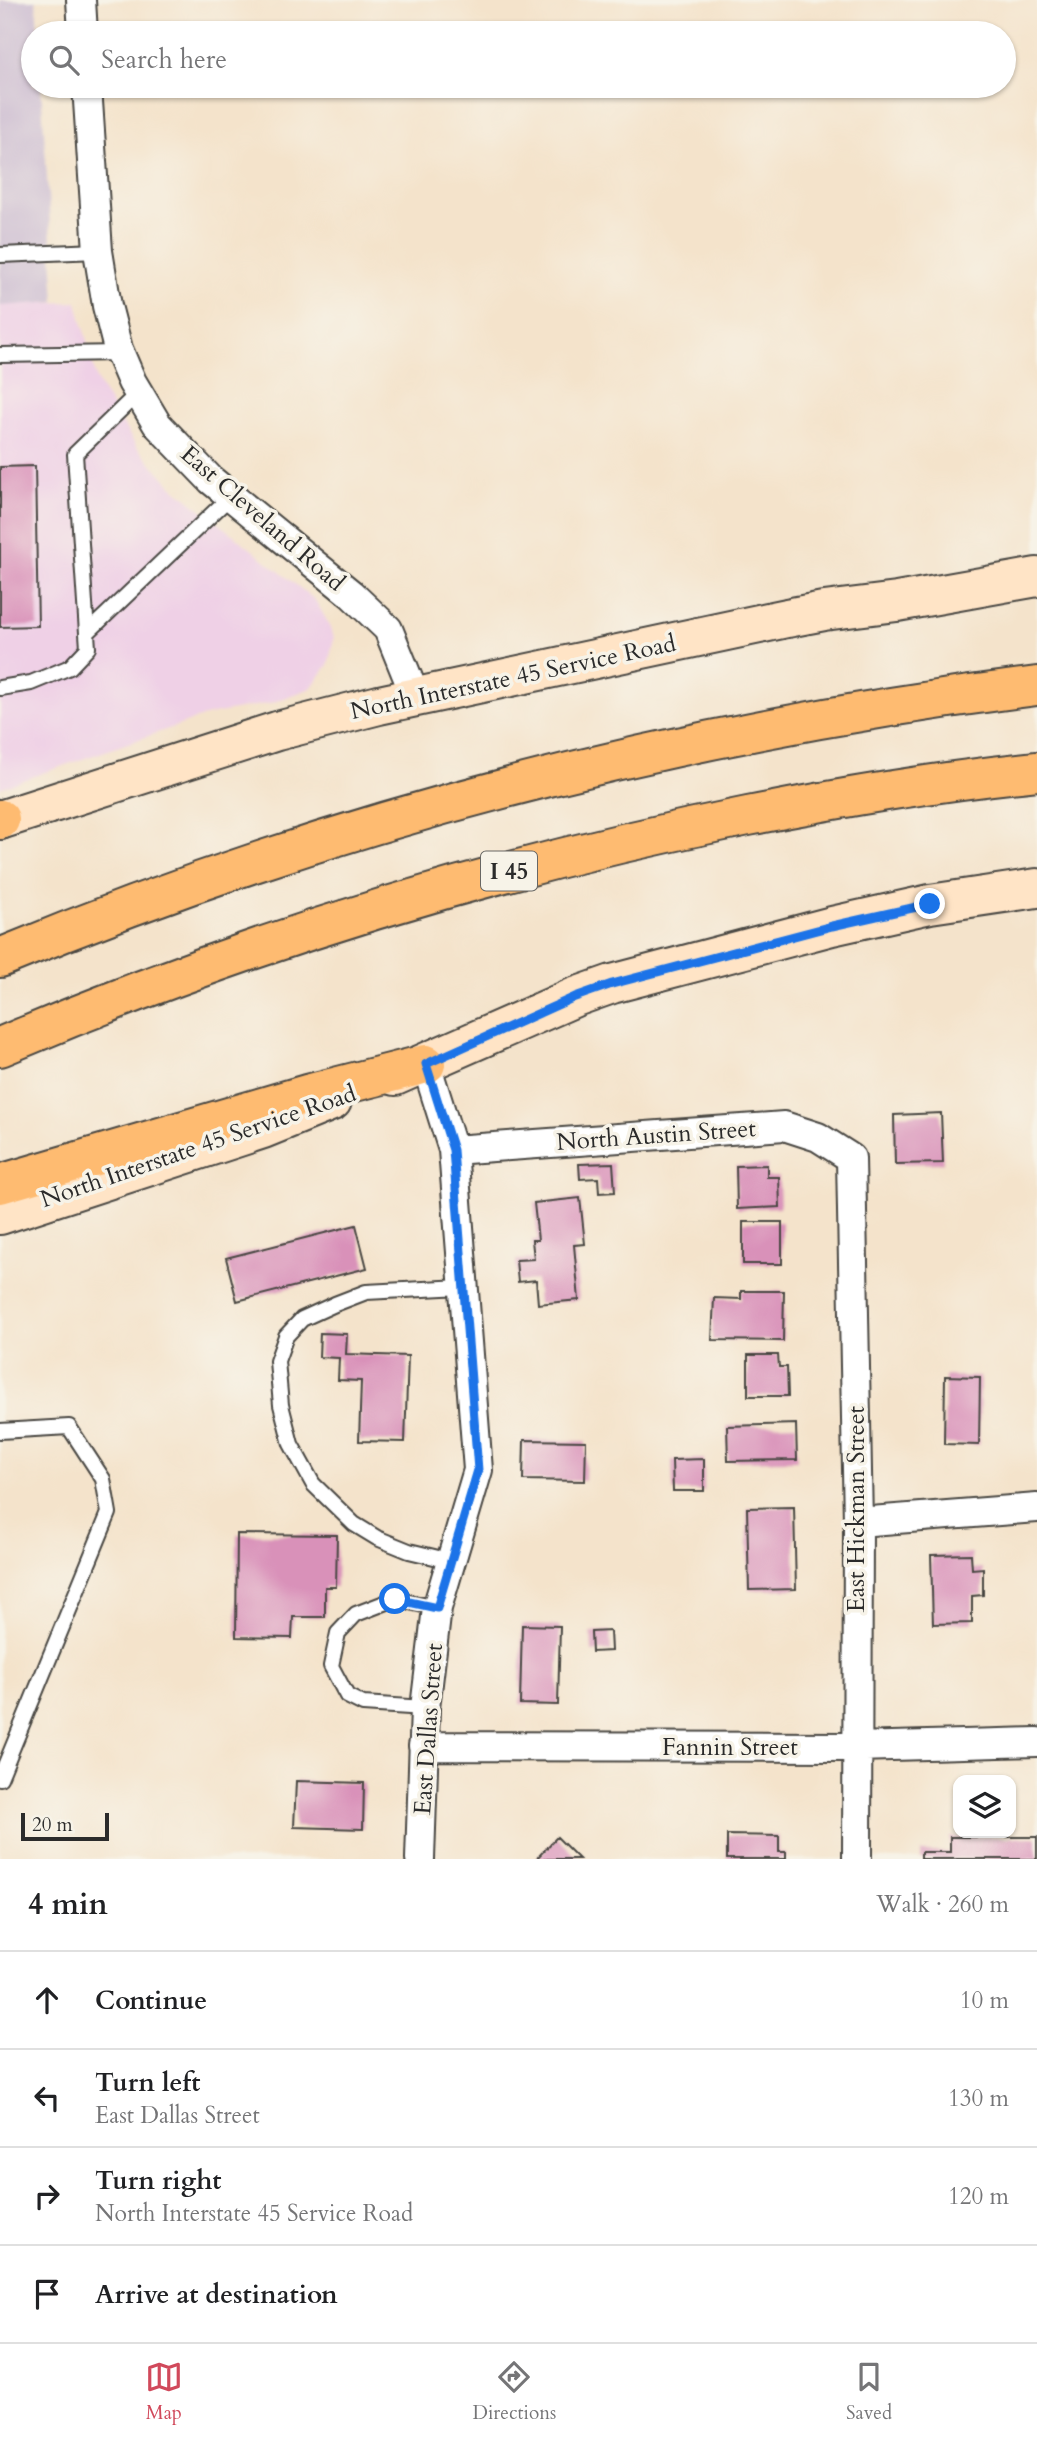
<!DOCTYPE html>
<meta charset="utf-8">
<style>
body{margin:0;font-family:Cardo,serif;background:#f2f2f2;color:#202124}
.controls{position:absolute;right:21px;bottom:21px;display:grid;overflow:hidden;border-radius:14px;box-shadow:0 2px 5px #0004}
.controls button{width:63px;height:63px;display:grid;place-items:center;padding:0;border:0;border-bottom:2px solid #e0e0e0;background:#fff;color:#202124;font:35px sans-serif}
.scale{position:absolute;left:21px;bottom:18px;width:88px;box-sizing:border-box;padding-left:7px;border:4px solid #2b2b2b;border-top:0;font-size:19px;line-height:24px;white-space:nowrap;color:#2b2b2b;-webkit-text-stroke:5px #f7f3e8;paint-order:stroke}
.stop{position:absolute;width:21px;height:21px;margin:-16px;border:5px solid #1a73e8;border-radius:50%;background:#fff}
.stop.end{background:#1a73e8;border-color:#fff;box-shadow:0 2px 7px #0008}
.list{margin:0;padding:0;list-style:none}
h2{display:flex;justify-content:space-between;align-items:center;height:91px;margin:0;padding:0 28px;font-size:30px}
h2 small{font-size:23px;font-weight:400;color:#757577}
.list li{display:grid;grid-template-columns:46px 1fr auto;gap:21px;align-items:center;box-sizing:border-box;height:98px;padding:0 28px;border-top:2px solid #e0e0e0}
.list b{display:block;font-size:26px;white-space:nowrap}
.list p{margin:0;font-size:23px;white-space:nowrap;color:#757577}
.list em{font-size:23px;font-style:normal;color:#757577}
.icon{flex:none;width:38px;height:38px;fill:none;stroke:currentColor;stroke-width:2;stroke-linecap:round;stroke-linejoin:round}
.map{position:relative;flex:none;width:1037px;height:1859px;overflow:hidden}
.search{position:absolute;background:#fff;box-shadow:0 2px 5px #0004;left:21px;right:21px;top:21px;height:77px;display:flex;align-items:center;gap:18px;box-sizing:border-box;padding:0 24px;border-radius:38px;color:#757577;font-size:26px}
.sheet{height:483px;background:#fff}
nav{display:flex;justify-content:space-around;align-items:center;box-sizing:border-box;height:98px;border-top:2px solid #e0e0e0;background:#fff;font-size:19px;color:#757577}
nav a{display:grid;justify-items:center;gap:4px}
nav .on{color:#d1495b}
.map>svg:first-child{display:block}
.built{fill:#efd0e6}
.industrial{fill:#cdbed2}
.building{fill:#d991b9}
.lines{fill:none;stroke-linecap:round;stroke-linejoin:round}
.service-casing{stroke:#494743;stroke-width:18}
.minor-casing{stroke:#494743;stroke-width:32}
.secondary-casing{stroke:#494743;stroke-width:42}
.motorway-casing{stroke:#494743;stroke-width:42}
.service{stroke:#fff;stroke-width:14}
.minor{stroke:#fff;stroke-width:28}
.secondary{stroke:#ffe4c6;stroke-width:38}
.motorway{stroke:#febb71;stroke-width:38}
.route{stroke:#1a73e8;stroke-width:9}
.labels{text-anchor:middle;stroke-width:7;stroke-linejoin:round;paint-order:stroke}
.shield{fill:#f7f3e8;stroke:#686764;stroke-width:2}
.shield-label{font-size:23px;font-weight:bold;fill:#2b2b2b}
.street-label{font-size:24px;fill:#2b2b2b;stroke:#f7f3e8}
</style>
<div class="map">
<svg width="1037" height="1859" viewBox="0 0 1037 1859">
<rect width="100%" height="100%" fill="#f7f3e8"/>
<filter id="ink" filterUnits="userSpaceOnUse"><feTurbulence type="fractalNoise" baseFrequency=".0143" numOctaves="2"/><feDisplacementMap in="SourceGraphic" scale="14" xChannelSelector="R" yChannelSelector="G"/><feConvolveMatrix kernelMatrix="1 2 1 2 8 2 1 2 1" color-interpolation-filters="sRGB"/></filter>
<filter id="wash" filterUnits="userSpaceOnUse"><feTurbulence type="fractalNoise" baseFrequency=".00686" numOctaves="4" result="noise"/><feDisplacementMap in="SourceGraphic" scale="28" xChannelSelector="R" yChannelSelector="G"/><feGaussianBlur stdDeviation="1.57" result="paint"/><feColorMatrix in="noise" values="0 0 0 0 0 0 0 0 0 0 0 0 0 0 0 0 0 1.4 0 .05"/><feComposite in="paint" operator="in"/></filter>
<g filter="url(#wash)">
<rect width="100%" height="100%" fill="#f4e3cb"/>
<path class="built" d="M77,302L97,381L136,446L172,486L315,600L331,628L334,639L328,665L311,688L271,703L208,715L0,788V304Z"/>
<path class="industrial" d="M0,0H36L38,33H33V86H41L55,302L0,306Z"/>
<g id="blocks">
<path class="building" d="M35,466L38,626L0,627V467Z
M941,1113L943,1163L895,1164L894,1115Z
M613,1163L615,1192L599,1193L598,1178L580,1179L579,1164Z
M767,1165V1177H779L780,1207L737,1209L736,1166Z
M580,1198L585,1244L574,1245L579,1300L538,1304L536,1280L518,1282L516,1260L534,1259L532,1240H538L534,1203Z
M743,1222H782V1264H743Z
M356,1225L367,1268L237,1301L226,1258Z
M741,1291H784L783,1341L712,1340L714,1298L741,1299Z
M320,1333L347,1334L346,1354L408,1356L405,1442L359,1441L361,1381L338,1380L339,1358L319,1357Z
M748,1355H778L779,1367H787L788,1396H748Z
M945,1376L980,1377L979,1445L944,1444Z
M796,1424L797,1460L728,1461L727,1426Z
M524,1440L586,1441L585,1481L523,1480Z
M704,1459V1491H673L672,1460Z
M794,1507L796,1589L749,1590L747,1508Z
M237,1534L337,1535L336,1587H325V1617H293L292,1638L236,1637Z
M971,1554L972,1569L983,1568V1595L972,1596V1623L933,1624L931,1555Z
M522,1625L560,1626L558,1705L520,1704Z
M610,1631L611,1651L592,1652L591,1632Z
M296,1781L364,1783L363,1829L294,1827Z
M727,1835L779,1836V1852H786V1859H727Z
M557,1837L579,1859H536Z
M950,1837H1037V1859H921V1852H950Z"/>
</g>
</g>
<g filter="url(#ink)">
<use href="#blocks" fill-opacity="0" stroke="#494743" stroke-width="2"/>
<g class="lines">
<defs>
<path id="service" d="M0,255L98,251
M0,355L120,353
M87,633L231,496
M0,688L31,683L70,667L88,648L75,454L138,393
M0,1431L69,1427L103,1479L109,1513L0,1778
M451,1561L409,1551L377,1538L354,1524L313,1484L291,1444L281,1405L277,1361L286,1336L302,1319L335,1304L366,1292L462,1287
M425,1708L363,1704L347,1696L331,1666L338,1633L356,1614L395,1599L437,1608"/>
<path id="minor" d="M81,0L83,33
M87,86L98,251L107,306L118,349L132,382L157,424L211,480L351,594L388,629L416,698
M453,1150L784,1126L818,1137L851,1158L858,1522L857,1859
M858,1522L1037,1508
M423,1746L856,1747L1037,1742
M420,1859L425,1708L437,1608L478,1470L453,1150L426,1064"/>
<path id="secondary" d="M0,820L277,731L379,705L787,618L824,611L897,602L1037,577
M395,1076L575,997L612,984L832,926L930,904L1037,888
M0,1215L263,1129L332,1101"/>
<path id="motorway" d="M0,820V819
M0,958C332,820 680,731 1037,686
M0,1047C241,944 492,867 748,816C844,797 940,781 1037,771
M0,1184L307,1094L426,1064"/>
</defs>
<use href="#service" class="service-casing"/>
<use href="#minor" class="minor-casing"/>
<use href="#secondary" class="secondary-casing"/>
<use href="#motorway" class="motorway-casing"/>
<use href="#service" class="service"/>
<use href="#minor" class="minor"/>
<use href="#secondary" class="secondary"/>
<use href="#motorway" class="motorway"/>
</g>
</g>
<g class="lines" filter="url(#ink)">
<path class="route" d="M395,1599L437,1608L478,1470L453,1150L426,1064L575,997L612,984L832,926L930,904"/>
</g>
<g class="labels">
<rect class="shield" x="481" y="851.5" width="56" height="39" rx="5"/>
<g class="shield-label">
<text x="509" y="879">I 45</text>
</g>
<g class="street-label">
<text transform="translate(263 518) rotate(41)" y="8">East Cleveland Road</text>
<text transform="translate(513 677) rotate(-12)" y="8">North Interstate 45 Service Road</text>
<text transform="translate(656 1135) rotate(-4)" y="8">North Austin Street</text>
<text transform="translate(198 1146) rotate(-19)" y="8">North Interstate 45 Service Road</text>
<text transform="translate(856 1509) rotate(-90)" y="8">East Hickman Street</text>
<text transform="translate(428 1729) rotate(-86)" y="8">East Dallas Street</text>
<text x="730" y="1755">Fannin Street</text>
</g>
</g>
</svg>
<div class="controls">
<button><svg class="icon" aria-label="layers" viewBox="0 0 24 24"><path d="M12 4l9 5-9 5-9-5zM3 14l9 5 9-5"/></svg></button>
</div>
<div class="scale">20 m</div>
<div class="stop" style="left:395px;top:1599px"></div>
<div class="stop end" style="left:930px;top:904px"></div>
<div class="search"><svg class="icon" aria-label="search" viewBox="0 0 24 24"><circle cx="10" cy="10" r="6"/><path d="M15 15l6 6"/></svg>Search here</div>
</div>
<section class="sheet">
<h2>4 min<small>Walk · 260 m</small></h2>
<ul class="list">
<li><svg class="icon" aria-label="ahead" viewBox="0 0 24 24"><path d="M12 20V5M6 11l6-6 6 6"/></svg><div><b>Continue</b></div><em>10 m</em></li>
<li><svg class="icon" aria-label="left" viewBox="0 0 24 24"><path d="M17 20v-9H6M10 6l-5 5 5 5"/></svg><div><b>Turn left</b><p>East Dallas Street</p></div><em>130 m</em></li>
<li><svg class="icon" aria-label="right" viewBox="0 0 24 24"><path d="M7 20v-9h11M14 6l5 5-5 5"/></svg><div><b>Turn right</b><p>North Interstate 45 Service Road</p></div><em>120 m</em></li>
<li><svg class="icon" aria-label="arrive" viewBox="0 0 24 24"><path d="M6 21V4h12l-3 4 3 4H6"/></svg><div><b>Arrive at destination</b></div></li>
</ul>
</section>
<nav>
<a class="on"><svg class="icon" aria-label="map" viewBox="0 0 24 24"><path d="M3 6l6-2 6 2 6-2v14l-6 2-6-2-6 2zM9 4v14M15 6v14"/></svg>Map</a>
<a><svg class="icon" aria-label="directions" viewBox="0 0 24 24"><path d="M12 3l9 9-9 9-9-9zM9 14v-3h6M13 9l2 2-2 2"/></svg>Directions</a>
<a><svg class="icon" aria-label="saved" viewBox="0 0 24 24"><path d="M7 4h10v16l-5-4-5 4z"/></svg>Saved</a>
</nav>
